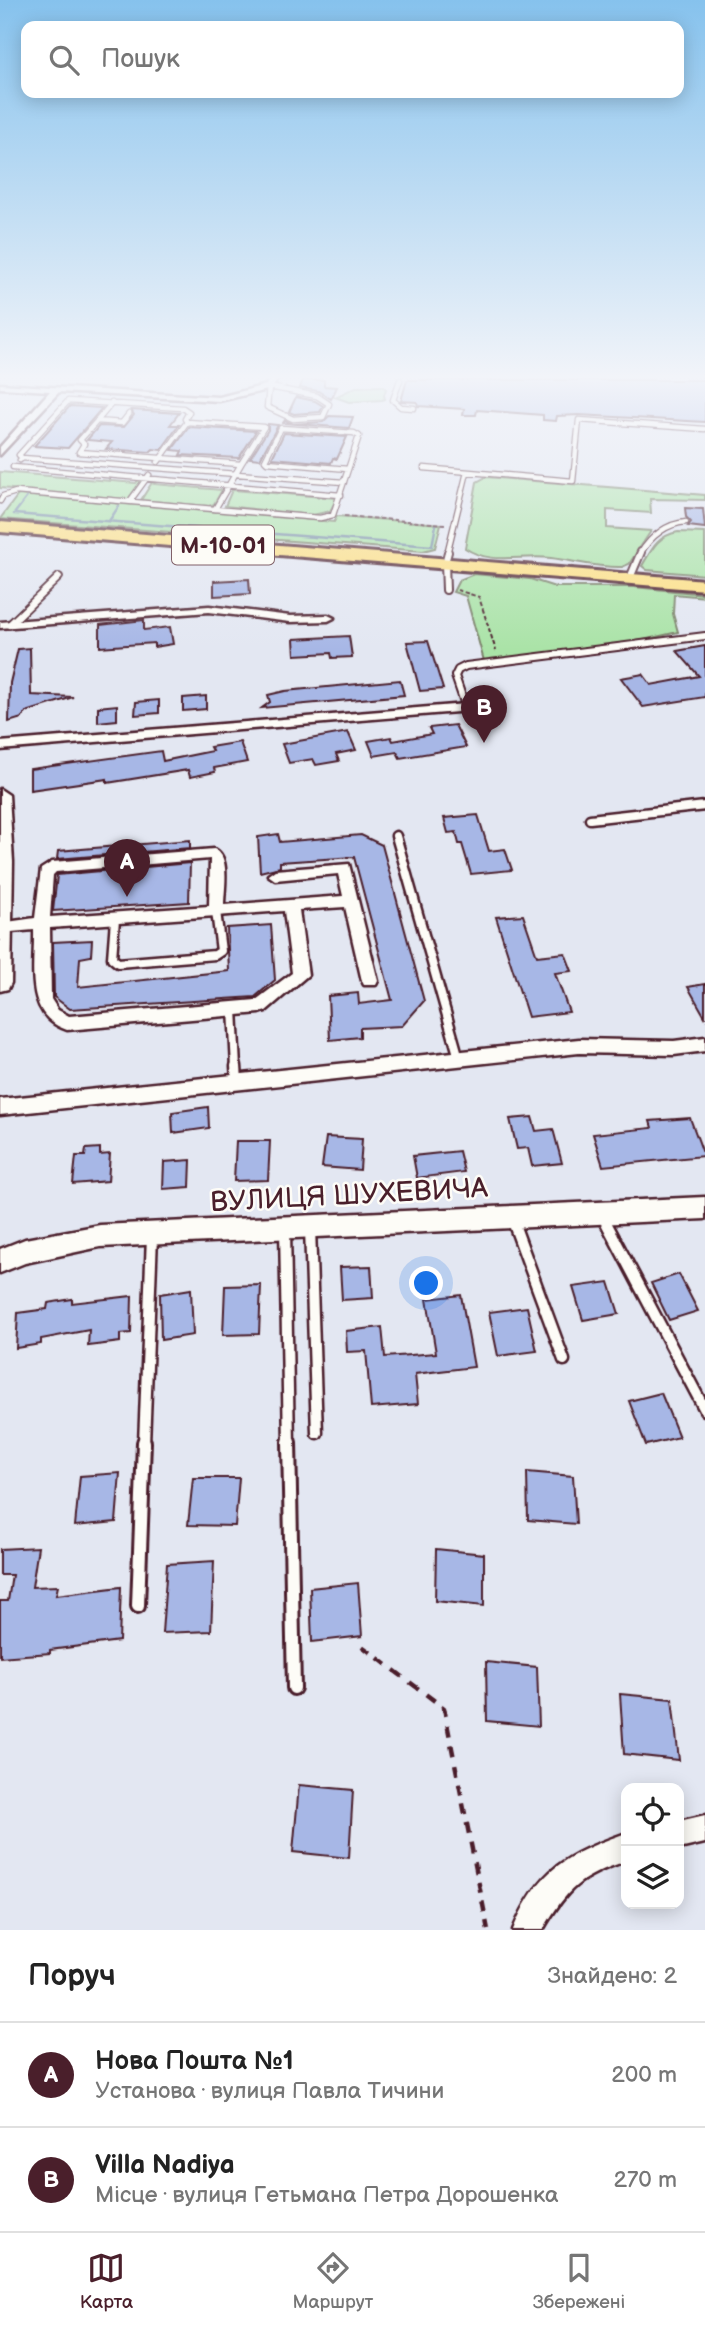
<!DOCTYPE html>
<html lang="uk">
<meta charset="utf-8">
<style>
body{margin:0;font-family:"Balsamiq Sans",sans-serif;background:#f2f2f2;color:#222}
.controls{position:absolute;right:21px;bottom:21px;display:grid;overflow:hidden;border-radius:14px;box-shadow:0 4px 18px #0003}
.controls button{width:63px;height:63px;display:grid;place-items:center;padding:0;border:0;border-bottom:2px solid #e0e0e0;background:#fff;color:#222;font:35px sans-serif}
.you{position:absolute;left:427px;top:1284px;width:24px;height:24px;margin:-18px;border:5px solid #fff;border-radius:50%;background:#1a73e8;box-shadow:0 0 0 10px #1a73e833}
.badge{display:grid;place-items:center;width:46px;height:46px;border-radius:50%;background:#4a1f2b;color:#fff;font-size:23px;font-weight:700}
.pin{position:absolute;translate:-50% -58px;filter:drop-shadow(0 2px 4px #0008)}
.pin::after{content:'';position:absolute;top:37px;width:24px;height:21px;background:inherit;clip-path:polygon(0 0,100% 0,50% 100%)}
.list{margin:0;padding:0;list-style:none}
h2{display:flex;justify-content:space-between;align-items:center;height:91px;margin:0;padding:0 28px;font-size:30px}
h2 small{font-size:23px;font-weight:400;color:#767676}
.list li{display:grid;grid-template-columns:46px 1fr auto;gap:21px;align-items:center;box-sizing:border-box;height:105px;padding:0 28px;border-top:2px solid #e0e0e0}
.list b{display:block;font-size:26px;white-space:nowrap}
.list p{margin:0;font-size:23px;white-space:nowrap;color:#767676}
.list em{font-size:23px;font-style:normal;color:#767676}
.icon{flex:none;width:38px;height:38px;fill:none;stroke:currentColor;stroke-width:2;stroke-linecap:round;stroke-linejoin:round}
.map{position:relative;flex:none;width:705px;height:1930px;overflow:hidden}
.search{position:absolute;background:#fff;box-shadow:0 4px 18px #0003;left:21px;right:21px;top:21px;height:77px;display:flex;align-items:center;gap:18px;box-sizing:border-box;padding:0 24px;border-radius:14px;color:#767676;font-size:26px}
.sheet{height:301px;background:#fff}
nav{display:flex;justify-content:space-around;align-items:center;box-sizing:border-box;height:98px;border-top:2px solid #e0e0e0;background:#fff;font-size:19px;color:#767676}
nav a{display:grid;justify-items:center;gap:4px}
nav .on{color:#4a1f2b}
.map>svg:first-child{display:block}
.green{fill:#aae3a7;stroke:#7a8169;stroke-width:2}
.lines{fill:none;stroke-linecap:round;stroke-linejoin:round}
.stream{stroke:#768da4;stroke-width:2.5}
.building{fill:#a7b7e6;stroke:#4a1f2b;stroke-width:2}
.service-far4-casing{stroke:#4a1f2b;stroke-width:7}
.service-far3-casing{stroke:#4a1f2b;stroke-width:10}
.service-far2-casing{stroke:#4a1f2b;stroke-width:13}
.service-far1-casing{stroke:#4a1f2b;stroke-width:15}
.service-casing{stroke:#4a1f2b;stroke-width:18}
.minor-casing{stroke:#4a1f2b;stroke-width:5}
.tertiary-casing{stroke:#4a1f2b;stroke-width:5}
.secondary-casing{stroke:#4a1f2b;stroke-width:5}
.trunk-casing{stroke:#4a1f2b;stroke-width:6}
.path-far1{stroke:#4a1f2b;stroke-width:2;stroke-dasharray:4.5 2.5;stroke-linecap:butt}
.path{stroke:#4a1f2b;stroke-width:4.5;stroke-dasharray:11 9;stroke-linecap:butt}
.service-far4{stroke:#fdfcf7;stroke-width:4.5}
.service-far3{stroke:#fdfcf7;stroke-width:6}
.service-far2{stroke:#fdfcf7;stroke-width:8}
.service-far1{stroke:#fdfcf7;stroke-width:10}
.service{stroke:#fdfcf7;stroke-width:12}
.minor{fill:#fdfcf7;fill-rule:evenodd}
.tertiary{fill:#fdfcf7;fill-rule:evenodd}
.secondary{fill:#fdfcf7;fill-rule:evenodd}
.trunk{fill:#fedf80;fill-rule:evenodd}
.labels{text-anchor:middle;stroke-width:5;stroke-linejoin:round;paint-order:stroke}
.shield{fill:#fdfcf7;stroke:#806168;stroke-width:2}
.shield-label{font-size:23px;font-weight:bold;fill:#4a1f2b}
.near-street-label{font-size:28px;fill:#4a1f2b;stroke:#fdfcf7}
</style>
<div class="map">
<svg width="705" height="1930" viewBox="0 0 705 1930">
<rect width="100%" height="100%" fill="#e3e7f2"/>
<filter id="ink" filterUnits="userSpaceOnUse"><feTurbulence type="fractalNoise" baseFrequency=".0143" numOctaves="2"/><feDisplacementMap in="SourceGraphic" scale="14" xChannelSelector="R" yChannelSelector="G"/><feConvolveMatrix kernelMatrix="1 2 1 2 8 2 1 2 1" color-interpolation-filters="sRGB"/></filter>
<g filter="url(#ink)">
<path class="green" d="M383,386L386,389L384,395L385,399L382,400L349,402L335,397L356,387Z
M0,472L136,483L139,479L141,481L128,499L0,488Z
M486,477L705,495V500L650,499L651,513L607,510V528L651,531L629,564L622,567C598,568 575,561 551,558C521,554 491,566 465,548L477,482Z
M153,481H156L154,484L222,490L214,504L209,506L141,500Z
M232,490L337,498L330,511L313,515L225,506Z
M18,495L334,522L337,516L441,524L435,548L423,551L0,519Z
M678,532L705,533V575L647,570L642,566C652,549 657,536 678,532Z
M474,574L530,579L555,587H634L705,594V597L674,594L673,614L678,632L634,642L484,661L466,596L453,592L459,580Z"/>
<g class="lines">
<path class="stream" d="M27,497L14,514L432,546L436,525
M109,521L119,506"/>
</g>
<path class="building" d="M303,380H324V386L337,387L331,399L318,391L300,388Z
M407,380H705V422L579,415L557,416L556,421L543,420V415L477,410L476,415H463L464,409L418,406L417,402L401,401Z
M296,397L315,401L323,406L320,412L294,414L289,412Z
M70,406L102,408L68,448L34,446Z
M131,410L179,413L170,425H179L161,450L153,449L150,452L106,449L112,442L87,440L99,426L124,427L134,415Z
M329,416L353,417L349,428L283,423L285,420L293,424L323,422Z
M268,424L278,425L260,459L250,458L268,430Z
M189,427L256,431L239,458L180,455L182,451L172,450Z
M284,433L347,437L337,459L333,458L331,463L272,458Z
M685,508L703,509L705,528L688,526L691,522L686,517Z
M249,579L250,594L214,596V581Z
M144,620V630L170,627L173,644L154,647V643L100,647V625Z
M349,636L352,657L332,658L331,653L295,655L294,639Z
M428,641L443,689L420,691L407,642Z
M705,646V697L643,707L621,678L643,674L651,685L699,676L677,651Z
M30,648L31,695L73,697L26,712L22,718L9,722L10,683L18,649Z
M400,680L404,695L262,708L270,702L268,695L285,691Z
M206,696V709L183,711V698Z
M159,700V713L135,715L136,702Z
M117,705V720L98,722V707Z
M455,725L466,747L400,758L397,752L374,756L368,741L391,737L393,741L432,734L429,728Z
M348,732L356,750L336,754L339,761L316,765L313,759L289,763L282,744Z
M240,742L247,762L214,768L215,772L190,777L188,770L107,783V779L30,790V769L161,751L163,761L212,751L210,747Z
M478,815L489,851L505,849L512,870L471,874L462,844H459L456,832L448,833L444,818Z
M278,834L280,842L361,835L382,845L424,1001L402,1026L360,1028V1037L330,1040L328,996L358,993L359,1004L392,1000L354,857L280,862V867L260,872L258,837Z
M190,840V848L57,859L58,851Z
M190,863L189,902L53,911L57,875Z
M523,915L537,956L565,953L572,971L555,973L569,1012L528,1017L496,917Z
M271,925L275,980L255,997L70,1009L54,997L53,942L92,940L91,956L80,958L78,987L229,971L227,928Z
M705,984V1017L688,987Z
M208,1107L209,1128L173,1133L172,1112Z
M532,1117L536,1131L553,1129L562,1163L532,1166L528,1148L517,1149L510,1119Z
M690,1118L704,1156L603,1166L593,1134L652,1128L650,1121Z
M326,1137L362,1139L360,1170L322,1167Z
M236,1141H270L268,1180L234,1181Z
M100,1148V1155L110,1154L108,1181L73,1184L76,1156H85L86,1149Z
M459,1151L464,1172L417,1178L413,1156Z
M191,1160L190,1187L163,1189L164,1162Z
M371,1266L373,1298L342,1300L340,1267Z
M679,1274L698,1311L669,1320L651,1283Z
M609,1282L619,1314L583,1320L573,1287Z
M261,1285L259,1334L223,1335L225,1286Z
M191,1289L193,1335L161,1340L160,1294Z
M461,1295L474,1367L415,1374L418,1404L371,1408L366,1351L347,1352L346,1331L382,1327L385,1357L436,1353L427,1299Z
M132,1296L131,1333L120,1334V1342L88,1346L89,1330L41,1339V1344L16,1348L18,1313L47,1309L48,1303L72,1299V1303Z
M527,1307L537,1351L498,1356L489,1312Z
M661,1393L679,1437L646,1445L629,1401Z
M527,1472L573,1476L576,1524L528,1520Z
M120,1473L116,1522L75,1526L80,1476Z
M193,1478H239L235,1526L188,1525Z
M38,1547L32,1587L58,1586L56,1595L121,1587L119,1641L50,1650V1653L0,1657V1601H8L12,1575H0V1549Z
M436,1549L484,1554V1606L435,1601Z
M214,1561L211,1631L162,1633L167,1564Z
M358,1583L362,1636L312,1642L310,1588Z
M486,1662L537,1667L539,1726L487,1721Z
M620,1694L672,1699L679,1760L624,1754Z
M299,1785L353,1790L349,1858L293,1852Z"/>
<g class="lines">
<defs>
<path id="service-far4" d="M400,380L393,400L401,407L414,408
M269,387L317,396L329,404L323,417L293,419L267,407Z
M129,414L122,423L97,421L80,440L84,444L79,452L241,464L215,509
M97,421L112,403
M22,458L344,482
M20,460L22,458L19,455L68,401L183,408L189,412L185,419L187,422
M158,462L187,422L264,427L241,464
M13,467L341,495
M424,468L573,481L579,420L705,429
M0,501L3,496L16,492L320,518L333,515L359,436L354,433L281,428L265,460L267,462L348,469
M130,501L149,475
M447,554L467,472
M640,554C651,536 665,524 686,522"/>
<path id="service-far3" d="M630,578L641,552
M446,590L445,563L448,552
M9,625L59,577
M466,708L455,676L458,670L466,666L705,636"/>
<path id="service-far2" d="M590,819L705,806
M396,836L459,1058
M115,919L112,958L118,963L215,955L221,951L216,911
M233,1009L236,1068"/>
<path id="service-far1" d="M236,1066L237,1081
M602,1215L705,1410
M512,1219L564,1360
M310,1228L317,1433
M285,1229L289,1444
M144,1444L152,1236"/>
<path id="service" d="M289,1442L294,1688
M138,1606L144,1442"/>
<path id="minor" d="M269,380H277L272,389L219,401L59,392L0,455V447L50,391L0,388V384L219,397L266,385Z
M209,606L290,616L328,615L334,618L328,621L290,622L209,612L0,628V622Z
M466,704L472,708L470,711L0,750V742Z
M214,849C231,855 224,889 224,905L343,896L338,874L275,880L268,875L275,870L349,864L378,981L376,985H364L362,981L345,907L299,910L308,975L266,1011L260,1013L67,1030C23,1015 35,967 34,930L0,933V923L35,918L41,869L52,862ZM210,859L209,906L50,917L53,875L56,872ZM284,911L292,973L256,1000L69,1016L58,1010L51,999L50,928Z
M705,1037V1051L674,1055L579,1053L0,1115V1099L579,1039L674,1041Z
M705,1815V1843L679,1849V1821Z
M626,1833V1861C580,1877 568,1887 543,1930H513C538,1869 567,1854 626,1833Z"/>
<path id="tertiary" d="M705,1197V1219L100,1247L25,1263L0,1273V1249L25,1239L100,1225Z"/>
<path id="secondary" d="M0,789L9,795L13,862L11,983L8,989L0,991Z"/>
<path id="trunk" d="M0,522L705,580V590L0,532Z"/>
</defs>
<use href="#service-far4" class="service-far4-casing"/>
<use href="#service-far3" class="service-far3-casing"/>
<use href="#service-far2" class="service-far2-casing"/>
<use href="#service-far1" class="service-far1-casing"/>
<use href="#service" class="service-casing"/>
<use href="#minor" class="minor-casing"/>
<use href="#tertiary" class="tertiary-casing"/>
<use href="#secondary" class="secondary-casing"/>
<use href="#trunk" class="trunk-casing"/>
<path class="path-far1" d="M344,516L445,524
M457,590L479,597L496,651"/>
<path class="path" d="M362,1646L444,1708L488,1930"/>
<use href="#service-far4" class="service-far4"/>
<use href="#service-far3" class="service-far3"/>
<use href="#service-far2" class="service-far2"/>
<use href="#service-far1" class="service-far1"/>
<use href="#service" class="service"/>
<use href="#minor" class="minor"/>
<use href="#tertiary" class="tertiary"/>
<use href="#secondary" class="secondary"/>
<use href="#trunk" class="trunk"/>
</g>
</g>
<linearGradient id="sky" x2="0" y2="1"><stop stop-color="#86c2ed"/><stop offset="0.58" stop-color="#f2f4f9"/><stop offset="1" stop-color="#f2f4f9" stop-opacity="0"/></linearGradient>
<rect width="705" height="650" fill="url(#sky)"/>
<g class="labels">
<rect class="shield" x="172" y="525.5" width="102" height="39" rx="5"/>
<g class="shield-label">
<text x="223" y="553">М-10-01</text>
</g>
<g class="near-street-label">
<text transform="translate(349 1194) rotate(-3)" y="10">ВУЛИЦЯ ШУХЕВИЧА</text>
</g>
</g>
</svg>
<div class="controls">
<button><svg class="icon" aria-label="locate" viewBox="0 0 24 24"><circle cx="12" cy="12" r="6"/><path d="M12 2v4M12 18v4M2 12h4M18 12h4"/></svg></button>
<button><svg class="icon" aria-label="layers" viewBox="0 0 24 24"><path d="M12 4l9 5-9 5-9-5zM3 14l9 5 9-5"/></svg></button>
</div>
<div class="you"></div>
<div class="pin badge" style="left:127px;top:897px">A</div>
<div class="pin badge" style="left:484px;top:743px">B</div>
<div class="search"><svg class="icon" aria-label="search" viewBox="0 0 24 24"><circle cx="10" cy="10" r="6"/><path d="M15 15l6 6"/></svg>Пошук</div>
</div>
<section class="sheet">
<h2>Поруч<small>Знайдено: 2</small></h2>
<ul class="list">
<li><span class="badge">A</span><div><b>Нова Пошта №1</b><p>Установа · вулиця Павла Тичини</p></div><em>200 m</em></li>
<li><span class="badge">B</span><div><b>Villa Nadiya</b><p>Місце · вулиця Гетьмана Петра Дорошенка</p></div><em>270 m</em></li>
</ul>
</section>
<nav>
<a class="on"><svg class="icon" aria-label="map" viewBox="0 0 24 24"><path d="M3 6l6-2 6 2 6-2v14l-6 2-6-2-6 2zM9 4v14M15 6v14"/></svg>Карта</a>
<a><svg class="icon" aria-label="directions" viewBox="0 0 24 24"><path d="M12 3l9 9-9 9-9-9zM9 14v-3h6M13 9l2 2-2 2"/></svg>Маршрут</a>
<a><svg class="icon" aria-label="saved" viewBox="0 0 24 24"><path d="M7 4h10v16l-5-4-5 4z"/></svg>Збережені</a>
</nav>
